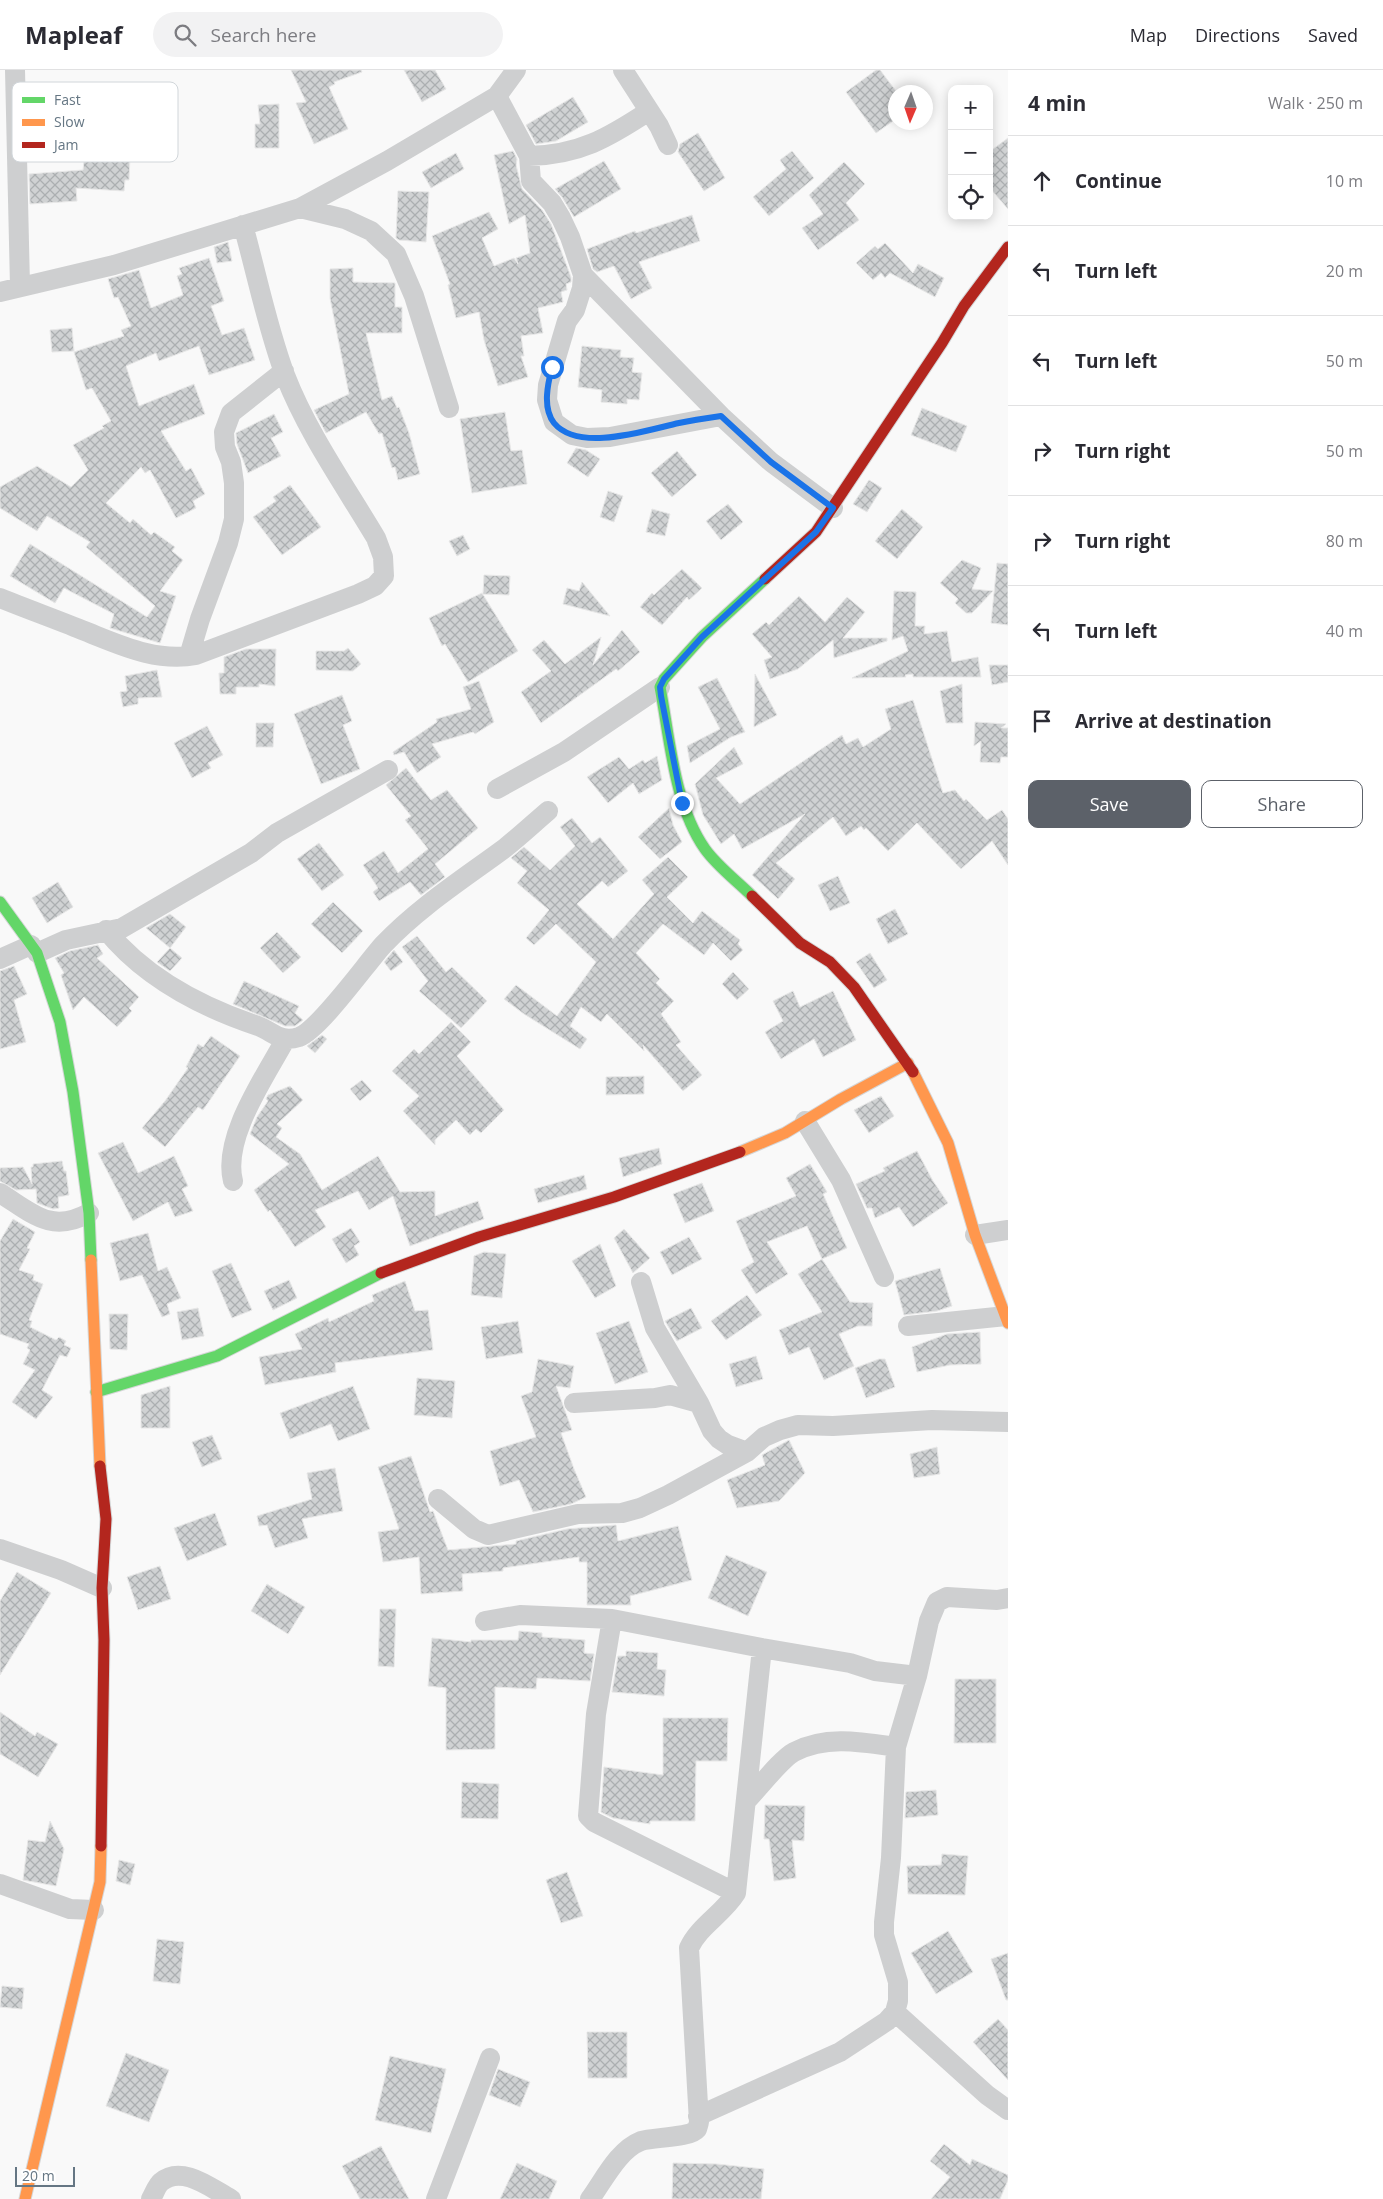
<!DOCTYPE html>
<meta charset="utf-8">
<style>
body{margin:0;font-family:"Open Sans",sans-serif;background:#f2f2f3;color:#2b2b33}
.controls{position:absolute;right:15px;top:15px;display:grid;overflow:hidden;border-radius:10px;box-shadow:0 2px 12px #0003}
.controls button{width:45px;height:45px;display:grid;place-items:center;padding:0;border:0;border-bottom:1px solid #e1e1e2;background:#fff;color:#2b2b33;font:25px sans-serif}
.compass{position:absolute;left:888px;top:15px;width:45px;height:45px;border-radius:50%;background:#fff;box-shadow:0 2px 12px #0003;rotate:182deg}
.scale{position:absolute;left:15px;bottom:12px;width:60px;box-sizing:border-box;padding-left:5px;border:2px solid #657683;border-top:0;font-size:14px;line-height:18px;white-space:nowrap;color:#657683;-webkit-text-stroke:4px #fff;paint-order:stroke}
.stop{position:absolute;width:15px;height:15px;margin:-11px;border:4px solid #1a73e8;border-radius:50%;background:#fff}
.stop.end{background:#1a73e8;border-color:#fff;box-shadow:0 1px 5px #0008}
.list{margin:0;padding:0;list-style:none}
h2{display:flex;justify-content:space-between;align-items:center;height:65px;margin:0;padding:0 20px;font-size:21px}
h2 small{font-size:16px;font-weight:400;color:#7c7c81}
.list li{display:grid;grid-template-columns:32px 1fr auto;gap:15px;align-items:center;box-sizing:border-box;height:90px;padding:0 20px;border-top:1px solid #e1e1e2}
.list b{display:block;font-size:19px;white-space:nowrap}
.list em{font-size:16px;font-style:normal;color:#7c7c81}
.actions{display:flex;gap:10px;padding:15px 20px}
.actions a{flex:1;padding:11px 0;border:1px solid #5c6169;border-radius:10px;text-align:center;font-size:18px;color:#5c6169}
.actions .main{background:#5c6169;color:#fff}
.icon{flex:none;width:28px;height:28px;fill:none;stroke:currentColor;stroke-width:2;stroke-linecap:round;stroke-linejoin:round}
.map{position:relative;flex:none;width:1008px;height:2129px;overflow:hidden}
header{display:flex;align-items:center;gap:30px;box-sizing:border-box;height:70px;padding:0 25px;background:#fff;border-bottom:1px solid #e1e1e2}
header strong{font-size:24px}
nav{display:flex;gap:28px;margin-inline-start:auto;font-size:18px}
.search{width:350px;height:45px;background:#f2f2f3;display:flex;align-items:center;gap:12px;box-sizing:border-box;padding:0 18px;border-radius:28px;color:#7c7c81;font-size:19px}
main{display:flex}
aside{flex:1;background:#fff}
.map>svg:first-child{display:block}
.building{fill:url(#building-cross-hatch);stroke:#e8e8e8}
.lines{fill:none;stroke-linecap:round;stroke-linejoin:round}
.fast-casing{stroke:#d5d6d7;stroke-width:13}
.slow-casing{stroke:#d5d6d7;stroke-width:13}
.jam-casing{stroke:#d5d6d7;stroke-width:13}
.street{stroke:#cecfd0;stroke-width:20}
.fast{stroke:#63d668;stroke-width:11}
.slow{stroke:#ff974d;stroke-width:11}
.jam{stroke:#b3261e;stroke-width:11}
.route{stroke:#1a73e8;stroke-width:6}
.key{fill:#fff;stroke:#d1d6da;stroke-width:1}
.key-label{font-size:14px;fill:#657683}
</style>
<header>
<strong>Mapleaf</strong>
<div class="search"><svg class="icon" aria-label="search" viewBox="0 0 24 24"><circle cx="10" cy="10" r="6"/><path d="M15 15l6 6"/></svg>Search here</div>
<nav><a>Map</a><a>Directions</a><a>Saved</a></nav>
</header>
<main>
<div class="map">
<svg width="1008" height="2129" viewBox="0 0 1008 2129">
<defs>
<pattern id="building-cross-hatch" width="8" height="8" patternUnits="userSpaceOnUse" patternTransform="scale(1.25)"><rect width="8" height="8" fill="#d0d2d3"/><path d="M0 0l8 8M0 8l8-8" fill="none" stroke="#acafb1"/></pattern>
</defs>
<rect width="100%" height="100%" fill="#f9f9f9"/>
<path class="building" d="M291,0H361L362,2L334,12L335,14L329,17L348,59L314,74L296,33L306,32Z
M404,0H435L446,19L422,32Z
M876,0H880L896,21V49L876,63L846,22Z
M573,27L588,52L556,71L536,74L526,55Z
M279,34V78H255V54H260L258,35Z
M698,63L725,108L704,121L678,82L680,74Z
M1008,68V139L989,117V82Z
M513,81L517,89L516,95L522,119L542,140L551,154L571,207V212L566,214L567,220L561,222L563,232L538,238L543,263L521,266L524,286H521L528,307L498,316L484,270L479,242L456,248L448,215L450,214L432,166L489,142L498,159L482,168L494,196L514,188L518,194L516,188L530,183L525,145L509,154L494,85Z
M792,81L814,108L769,146L753,127L786,99L780,90Z
M85,83L130,86L129,110H125L124,121L76,118L77,131L30,134L29,104L83,100Z
M456,83L464,99L431,118L422,102Z
M604,91L621,119L574,147L562,127L555,119Z
M844,92L865,114L846,133L859,150L818,180L802,158L823,144L809,125Z
M398,121L429,122L426,172L399,170L396,168Z
M692,145L700,171L639,192L652,218L631,229L614,196L597,202L593,199L587,179L635,161L636,163Z
M228,172L232,191L217,193L214,177Z
M885,173L913,203L918,194L944,208L935,227L890,203L885,208L881,203L873,210L856,193L875,176L878,179Z
M209,188L224,231L211,236L222,265L244,258L255,290L209,305L199,276L159,291L156,283L126,296L139,336L194,314L205,344L161,361L186,401L191,398L205,424L193,431L196,438L176,448L150,400L145,403L141,397L106,433L130,453L133,449L151,465L154,462L175,477L172,481L183,490L160,521L176,526L160,573L110,558L114,544L64,518L55,533L10,506L30,474L147,547L155,536L86,477L90,472L47,446L37,461L0,438V417L37,396L71,417L88,400L73,375L104,358L102,356L111,351L92,318L86,320L74,282L124,266L121,260L131,256L118,227L114,228L108,209L139,200L151,238L183,225L177,206L182,204L179,198Z
M353,198V212L395,213V237H402V263H366L382,330L392,326L397,338L399,337L409,363L420,404L398,410L395,397L392,398L382,363L379,364L366,342L326,363L314,340L349,324L330,228V199Z
M72,258L74,281L52,282L50,260Z
M582,276L621,280L620,287L634,288L632,302L642,303L639,330L627,329V334L601,332L602,320L578,317Z
M922,338L967,356L956,382L911,365Z
M505,342L511,381L522,380L527,414L472,423L460,349Z
M274,344L283,362L271,368L281,386L248,403L237,374L236,363Z
M576,378L586,380L600,389L588,407L567,393Z
M677,381L697,405L672,427L651,403Z
M869,410L882,418L867,442L853,434Z
M290,415L321,457L282,485L253,447L276,431L273,427Z
M608,421L623,426L614,452L600,447Z
M728,434L743,452L721,470L706,451Z
M652,439L670,444L665,466L646,462Z
M902,439L923,457L897,489L875,471Z
M463,465L470,479L457,486L449,471Z
M962,490L981,498L972,519L993,521L972,543H966L955,533L958,529L940,513Z
M997,493L1008,494V555L991,553Z
M682,499L702,518L689,530L687,527L662,555L640,537L652,523L654,525Z
M484,505L510,506L509,525L483,524Z
M582,512L610,546L563,534L567,518L579,521Z
M894,521L916,522L915,556H925L924,564L947,561L952,592L978,587L981,607H913V604L905,605L906,607L852,608L908,581L903,566L892,570Z
M482,523L518,581L468,612L445,574L442,576L429,548Z
M799,526L825,552L847,527L865,542L843,568H887V571L834,588L833,570L798,599L770,609L764,590L772,587L752,564L766,552L769,555Z
M622,560L640,582L618,601L616,599L541,653L521,622L551,601L532,580L544,570L565,594L601,567L593,595Z
M348,578L361,594L353,601L316,600V581H344Z
M246,579H276L275,616L259,614V617H236V624H220L219,603H224V587Z
M989,595H1008V612L992,615Z
M157,600L162,627L138,628V634L123,637L120,622L127,621L125,606Z
M755,604L777,645L754,657Z
M717,608L745,662L731,667L690,693L687,676L720,659L698,617Z
M479,611L494,652L475,664L473,662L432,674L441,687L417,703L404,682L394,685L393,682L437,652L436,649L471,639L463,617Z
M962,614L963,653H946L940,621Z
M342,625L352,651L343,655L360,699L321,714L294,644Z
M913,630L943,723L955,720L964,731L966,729L987,750L1002,740L1008,749V795L992,771L961,799L917,753L888,781L866,758L864,760L861,756L846,766L833,747L776,793L795,809L778,829L752,805L805,744L742,779L734,764L721,774L703,745L695,714L734,677L743,694L716,708L740,734L842,665L846,674L858,668L863,677L891,659L885,639Z
M975,652L1006,654L1001,658H1008V687H1001L1000,693L980,692L981,671L974,676Z
M256,653H274L273,677H256Z
M207,656L223,685L208,693L211,698L192,708L174,673Z
M657,686L662,710L639,724L633,713L608,733L587,707L619,687L629,699L643,690L645,693Z
M406,698L431,730L447,720L478,758L435,794L445,807L421,825L410,812L379,831L373,822L378,818L363,795L384,781L398,803L428,779L405,750L411,746L386,715Z
M669,738L673,755L682,772L660,789L638,767Z
M572,748L592,773L600,767L628,801L608,817L602,811L577,834L613,869L654,824L642,810L668,787L688,807L667,827L693,853L702,841L740,870L738,874L743,880L731,891L713,873L704,885L663,854L636,883L660,909L656,913L674,931L661,944L681,972L676,975L702,1005L683,1021L643,975L644,981L607,944L601,952L581,937L570,956L587,969L580,979L524,944L504,929L516,915L557,946L596,892L556,854L534,875L526,868L549,840L517,813L527,801L511,788L524,777L550,800L575,776L560,757Z
M319,773L344,805L322,821L297,789Z
M838,806L850,833L830,841L818,815Z
M58,812L73,837L47,853L32,828Z
M333,832L363,861L342,883L311,854Z
M895,839L908,864L888,874L876,849Z
M170,844L186,857L170,878L146,858Z
M277,862L301,887L283,903L260,878Z
M417,866L446,902L452,897L487,931L461,958L419,921L428,911L402,877Z
M98,875L103,884L97,888L139,927L129,938L132,941L117,957L84,927L73,940L61,905L64,903L55,888L70,881Z
M170,878L182,888L170,901L157,892Z
M394,880L403,892L391,901L384,892Z
M870,883L887,910L874,918L856,892Z
M14,896L27,924L14,930L26,972L0,979V901Z
M733,902L749,919L737,930L722,914Z
M244,911L299,936L295,943L303,950L295,956H285L233,934Z
M793,921L800,937L833,921L856,970L823,987L814,969L781,989L765,962L783,951L773,931Z
M451,952L471,972L457,986L504,1040L481,1063L476,1059L470,1065L456,1050L435,1070V1075L403,1041L419,1026L392,1001L414,979L419,984Z
M322,965L327,969L315,983L307,976Z
M211,966L240,986L203,1040L198,1037L165,1077L142,1058L165,1031L188,998L186,997L198,974L203,977Z
M644,1006V1024L606,1025V1007Z
M362,1010L372,1021L360,1031L350,1019Z
M290,1016L303,1030L277,1054L282,1058L276,1067L300,1084L322,1120L378,1086L400,1122L435,1121V1146L478,1131L484,1149L410,1176L393,1126L369,1140L358,1121L315,1140L326,1157L295,1177L270,1140L268,1142L254,1120L289,1094L250,1064L257,1047L268,1031L266,1029L268,1025Z
M881,1026L894,1046L869,1063L854,1040Z
M123,1072L138,1103L174,1086L188,1116L182,1119L193,1141L175,1147L168,1132L133,1151L98,1083Z
M659,1078L662,1094L623,1107L619,1088Z
M917,1081L933,1111L948,1133L913,1157L899,1137L875,1148L872,1138H867L856,1114L885,1101L883,1098Z
M62,1091L64,1101H66L69,1125L58,1127L59,1138L53,1139L37,1133L36,1119L16,1120L0,1111V1098L23,1097L32,1114L31,1097H33V1094Z
M810,1094L827,1122L823,1124L847,1178L822,1189L807,1156L767,1172L788,1204L756,1224L741,1200L754,1192L736,1151L796,1126L786,1108Z
M584,1105L587,1119L538,1133L534,1119Z
M702,1113L714,1141L685,1153L673,1124Z
M13,1149L35,1162L27,1178L30,1179L19,1200L34,1205L33,1210L43,1214L29,1250L32,1251L30,1257L56,1270L59,1267L66,1271L64,1275L71,1278L67,1287L60,1285L42,1320L53,1327L36,1349L12,1332L35,1300L23,1294L30,1280L27,1278L29,1274L0,1264V1171Z
M351,1158L360,1172L354,1176L359,1185L346,1193L332,1169Z
M624,1159L650,1188L633,1203L614,1168Z
M148,1163L158,1201L167,1197L181,1228L167,1234L170,1244L162,1247L142,1205L120,1211L110,1173Z
M689,1167L702,1189L672,1205L660,1182Z
M600,1174L616,1216L595,1228L572,1191Z
M484,1182L506,1184L502,1228L471,1225L474,1186Z
M822,1189L850,1232L873,1233L872,1256H858L839,1264L854,1296L824,1310L809,1277L789,1285L779,1260L822,1242L798,1204Z
M231,1193L252,1240L232,1248L212,1201Z
M940,1198L952,1236L937,1241L904,1245L895,1211Z
M289,1210L297,1228L273,1240L264,1221Z
M405,1211L415,1241L428,1240L433,1280L335,1293L336,1302L265,1315L259,1287L302,1279L295,1264L328,1248L329,1252L374,1231L372,1225Z
M747,1225L762,1245L726,1270L711,1251Z
M198,1238L204,1266L182,1270L177,1242Z
M691,1238L702,1258L677,1271L665,1251Z
M109,1244H128L127,1280L110,1279Z
M518,1251L523,1283L486,1289L481,1257Z
M629,1251L648,1302L615,1314L596,1263Z
M980,1262L981,1294L950,1295L917,1302L912,1277L947,1264Z
M756,1286L763,1309L736,1317L729,1294Z
M538,1289L574,1296L570,1318L556,1316L572,1360L561,1363L574,1399L586,1427L571,1434L533,1442L519,1410L500,1416L490,1381L536,1367L521,1326L532,1322Z
M879,1289H885L895,1317L866,1328L855,1298Z
M417,1308L455,1311L452,1348L414,1345Z
M170,1316V1358H141V1325Z
M353,1316L370,1359L338,1371L331,1354L290,1369L280,1343Z
M212,1365L222,1389L202,1397L192,1372Z
M789,1370L805,1403L779,1431L737,1438L727,1410L765,1395L762,1385Z
M937,1377L940,1404L914,1408L910,1384Z
M411,1386L430,1442L433,1441L448,1480L516,1474V1471L567,1459L616,1455L618,1471L678,1456L692,1510L630,1526L631,1535H587V1492H579V1487L503,1498V1501L462,1504L463,1521L421,1524L419,1487L383,1492L378,1462L399,1459L378,1397Z
M335,1398L343,1441L302,1449L308,1468L275,1478L267,1455L259,1456L257,1446L312,1429L307,1403Z
M215,1443L227,1475L187,1491L174,1458Z
M726,1485L767,1502L748,1546L708,1528Z
M160,1496L171,1529L138,1540L127,1507Z
M17,1502L51,1523L0,1605V1531Z
M267,1514L305,1537L288,1564L251,1541Z
M380,1539H396L394,1597L378,1596Z
M519,1561L542,1563V1567L585,1570L584,1583L594,1584L590,1611L537,1608L536,1619L495,1617V1679L446,1680V1618L428,1616L432,1568L471,1572V1570H518Z
M626,1581L658,1583L657,1599L666,1600L664,1626L612,1622L618,1586H626Z
M955,1609H996V1673H954Z
M0,1642L35,1666L37,1662L58,1674L38,1707L0,1684Z
M663,1648H728L727,1691H696L695,1751H650V1754L613,1748L601,1742L604,1697L663,1705Z
M462,1712L499,1714L498,1749L461,1748Z
M936,1720L938,1745L905,1748L906,1722Z
M765,1735L805,1736L804,1771L792,1770L796,1808L774,1811L769,1769H764Z
M50,1751L64,1779L56,1816L23,1810L28,1770L45,1772Z
M942,1784L968,1786L965,1825L908,1824L907,1796L941,1795Z
M119,1790L135,1794L130,1815L116,1811Z
M567,1802L583,1846L561,1853L546,1810Z
M948,1861L973,1902L936,1924L911,1883Z
M157,1869L184,1872L180,1914L153,1911Z
M1008,1883V1930H1006L991,1889Z
M2,1916L24,1918L22,1939L0,1937Z
M998,1949L1008,1960V2010L973,1972Z
M587,1962H627V2008H588Z
M126,1983L169,2000L149,2052L106,2036Z
M390,1986L446,1999L431,2063L375,2050Z
M498,1999L530,2012L520,2037L489,2025Z
M944,2074L970,2095L972,2089L1008,2105V2110L1000,2129H931L950,2107L930,2091Z
M381,2076L409,2129H360L342,2096Z
M517,2093L557,2111L549,2129H500Z
M673,2093L717,2094L764,2099L761,2129H672Z"/>
<g class="lines">
<defs>
<path id="fast" d="M752,826C737,811 717,796 705,779C674,735 670,669 660,617L664,609L702,567L765,509
M0,832L37,883L60,952L73,1022L89,1143L91,1190
M96,1322L217,1286L381,1203"/>
<path id="slow" d="M913,1002L948,1073L975,1165L1008,1253
M740,1082L785,1063L841,1029L908,993
M91,1190L100,1396
M25,2129L100,1812L101,1776"/>
<path id="jam" d="M765,509L816,462L942,273L964,236L1008,177
M752,826L800,873L830,892L854,917L913,1002
M381,1203L479,1167L614,1127L740,1082
M100,1396L106,1449L102,1518L104,1570L101,1776"/>
</defs>
<use href="#fast" class="fast-casing"/>
<use href="#slow" class="slow-casing"/>
<use href="#jam" class="jam-casing"/>
<path class="street" d="M15,0L20,216
M623,0L659,56L668,75
M497,26L529,86L531,111L552,133L561,148L570,167L583,205L582,218L575,240L567,251L548,315L547,330L554,352L572,365L587,368L610,367L721,346
M529,86C579,85 608,68 649,41
M300,138L345,149L371,161L396,184L414,226L449,338
M583,205L721,346L771,392L833,438
M0,222L114,195L300,138L387,91L497,26L516,0
M0,528C27,539 55,549 82,560C118,574 156,593 196,585L358,524L375,516L384,506L383,487L376,468C345,416 307,362 285,305C267,257 257,205 243,155
M189,586L200,549L228,473L234,449V413L231,392L225,377L224,362L231,343L284,301
M497,719L564,682L660,617
M106,860C144,907 201,937 258,956C274,962 280,973 299,967C319,960 366,894 383,875C419,837 463,809 505,778C520,766 534,753 548,741
M37,883L66,870L122,858L251,783L277,763L388,700
M0,889L31,875
M805,1051L841,1110L884,1207
M233,1111C222,1068 265,1007 285,970
M0,1123C32,1143 51,1164 89,1143
M975,1165L1008,1160
M641,1212L655,1258L699,1333L712,1361L719,1369L728,1375L747,1382
M908,1256L1006,1246
M574,1333L655,1328L670,1325L699,1333
M438,1429L474,1459L488,1465L578,1444L622,1443L640,1438L668,1425L747,1382L764,1367L780,1360L798,1355L833,1356L932,1350L1008,1352
M0,1479L61,1500L102,1518
M612,1549L596,1644L588,1746L594,1752L736,1823
M485,1551L520,1545L612,1549L762,1578L850,1593L875,1601L917,1606
M746,1731C758,1719 781,1689 794,1682C826,1665 862,1672 896,1677
M0,1814L70,1839L94,1840
M895,1942L987,2025L1008,2040
M698,2046L840,1982L887,1951L895,1942L898,1931V1912L884,1865V1852L891,1788L896,1677L917,1606L929,1551L937,1532L947,1527L997,1530L1008,1528
M151,2129C154,2124 157,2115 161,2112C182,2094 212,2119 231,2129
M436,2129L490,1988
M590,2129C604,2110 618,2080 641,2071C653,2067 690,2068 697,2059C697,2059 699,2053 699,2052L689,1878C699,1856 723,1844 736,1823L762,1578"/>
<use href="#fast" class="fast"/>
<use href="#slow" class="slow"/>
<use href="#jam" class="jam"/>
</g>
<g class="lines">
<path class="route" d="M552,297C548,313 542,338 554,353C579,383 647,360 679,353C693,350 707,348 721,346L771,392L833,438L816,462L702,567L664,609L660,617L661,626L682,733"/>
</g>
<rect x="12" y="12" width="166" height="80" rx="8" class="key"/>
<rect x="22" y="27" width="23" height="6" fill="#63d668"/>
<rect x="22" y="49" width="23" height="7" fill="#ff974d"/>
<rect x="22" y="72" width="23" height="6" fill="#b3261e"/>
<g class="key-label">
<text x="54" y="35">Fast</text>
<text x="54" y="57">Slow</text>
<text x="54" y="80">Jam</text>
</g>
</svg>
<div class="controls">
<button>+</button>
<button>−</button>
<button><svg class="icon" aria-label="locate" viewBox="0 0 24 24"><circle cx="12" cy="12" r="6"/><path d="M12 2v4M12 18v4M2 12h4M18 12h4"/></svg></button>
</div>
<svg class="compass" viewBox="-18 -18 36 36"><path d="M0-13l5 13h-10z" fill="#e53935"/><path d="M0 13l5-13h-10z" fill="#7c7c81"/></svg>
<div class="scale">20 m</div>
<div class="stop" style="left:552px;top:297px"></div>
<div class="stop end" style="left:682px;top:733px"></div>
</div>
<aside>
<h2>4 min<small>Walk · 250 m</small></h2>
<ul class="list">
<li><svg class="icon" aria-label="ahead" viewBox="0 0 24 24"><path d="M12 20V5M6 11l6-6 6 6"/></svg><div><b>Continue</b></div><em>10 m</em></li>
<li><svg class="icon" aria-label="left" viewBox="0 0 24 24"><path d="M17 20v-9H6M10 6l-5 5 5 5"/></svg><div><b>Turn left</b></div><em>20 m</em></li>
<li><svg class="icon" aria-label="left" viewBox="0 0 24 24"><path d="M17 20v-9H6M10 6l-5 5 5 5"/></svg><div><b>Turn left</b></div><em>50 m</em></li>
<li><svg class="icon" aria-label="right" viewBox="0 0 24 24"><path d="M7 20v-9h11M14 6l5 5-5 5"/></svg><div><b>Turn right</b></div><em>50 m</em></li>
<li><svg class="icon" aria-label="right" viewBox="0 0 24 24"><path d="M7 20v-9h11M14 6l5 5-5 5"/></svg><div><b>Turn right</b></div><em>80 m</em></li>
<li><svg class="icon" aria-label="left" viewBox="0 0 24 24"><path d="M17 20v-9H6M10 6l-5 5 5 5"/></svg><div><b>Turn left</b></div><em>40 m</em></li>
<li><svg class="icon" aria-label="arrive" viewBox="0 0 24 24"><path d="M6 21V4h12l-3 4 3 4H6"/></svg><div><b>Arrive at destination</b></div></li>
</ul>
<div class="actions"><a class="main">Save</a><a>Share</a></div>
</aside>
</main>
